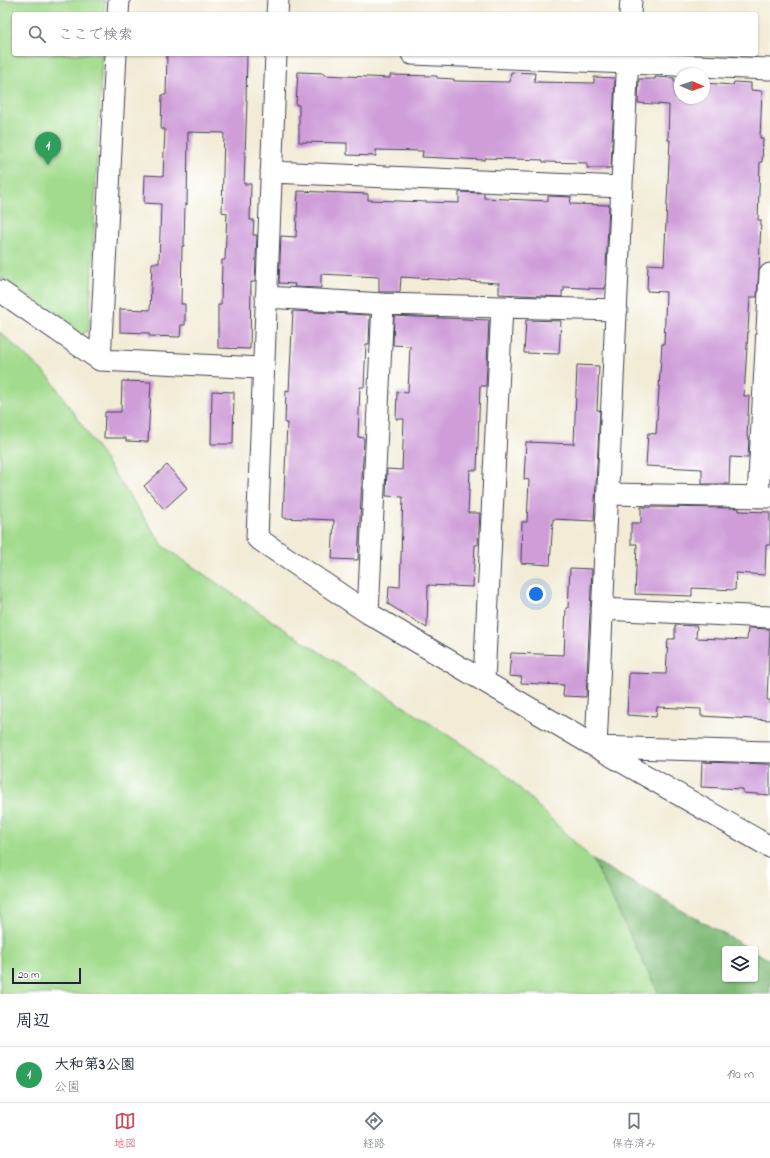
<!DOCTYPE html>
<html lang="ja">
<meta charset="utf-8">
<style>
body{margin:0;font-family:"Indie Flower","Klee One",sans-serif;background:#f2f2f3;color:#1f2937}
.controls{position:absolute;right:12px;bottom:12px;display:grid;overflow:hidden;border-radius:4px;box-shadow:0 1px 3px #0004}
.controls button{width:36px;height:36px;display:grid;place-items:center;padding:0;border:0;border-bottom:1px solid #e0e1e3;background:#fff;color:#1f2937;font:20px sans-serif}
.compass{position:absolute;left:674px;top:68px;width:36px;height:36px;border-radius:50%;background:#fff;box-shadow:0 1px 3px #0004;rotate:92deg}
.scale{position:absolute;left:12px;bottom:10px;width:69px;box-sizing:border-box;padding-left:4px;border:2px solid #22223b;border-top:0;font-size:11px;line-height:14px;white-space:nowrap;color:#22223b;-webkit-text-stroke:3px #fff;paint-order:stroke}
.you{position:absolute;left:536px;top:594px;width:14px;height:14px;margin:-10px;border:3px solid #fff;border-radius:50%;background:#1a73e8;box-shadow:0 0 0 6px #1a73e833}
.badge{display:grid;place-items:center;width:26px;height:26px;border-radius:50%;background:#d1495b;color:#fff;font-size:13px;font-weight:700}
.pin{position:absolute;translate:-50% -33px;filter:drop-shadow(0 1px 2px #0008)}
.pin::after{content:'';position:absolute;top:21px;width:14px;height:12px;background:inherit;clip-path:polygon(0 0,100% 0,50% 100%)}
.list{margin:0;padding:0;list-style:none}
h2{display:flex;justify-content:space-between;align-items:center;height:52px;margin:0;padding:0 16px;font-size:17px}
h2 small{font-size:13px;font-weight:400;color:#747a83}
.list li{display:grid;grid-template-columns:26px 1fr auto;gap:12px;align-items:center;box-sizing:border-box;height:56px;padding:0 16px;border-top:1px solid #e0e1e3}
.list b{display:block;font-size:15px;white-space:nowrap}
.list p{margin:0;font-size:13px;white-space:nowrap;color:#747a83}
.list em{font-size:13px;font-style:normal;color:#747a83}
.icon{flex:none;width:22px;height:22px;fill:none;stroke:currentColor;stroke-width:2;stroke-linecap:round;stroke-linejoin:round}
.map{position:relative;flex:none;width:770px;height:994px;overflow:hidden}
.search{position:absolute;background:#fff;box-shadow:0 1px 3px #0004;left:12px;right:12px;top:12px;height:44px;display:flex;align-items:center;gap:10px;box-sizing:border-box;padding:0 14px;border-radius:4px;color:#747a83;font-size:15px}
.sheet{height:108px;background:#fff}
nav{display:flex;justify-content:space-around;align-items:center;box-sizing:border-box;height:56px;border-top:1px solid #e0e1e3;background:#fff;font-size:11px;color:#747a83}
nav a{display:grid;justify-items:center;gap:2px}
nav .on{color:#d1495b}
.map>svg:first-child{display:block}
.green{fill:#a2db8d;stroke:#627e64}
.forest{fill:#81bb78;stroke:#526e5a}
.building{fill:#cf9ed9}
.lines{fill:none;stroke-linecap:round;stroke-linejoin:round}
.street-casing{stroke:#414052;stroke-width:23}
.street{stroke:#fff;stroke-width:21}
</style>
<div class="map">
<svg width="770" height="994" viewBox="0 0 770 994">
<rect width="100%" height="100%" fill="#fff"/>
<filter id="ink" filterUnits="userSpaceOnUse"><feTurbulence type="fractalNoise" baseFrequency=".025" numOctaves="2"/><feDisplacementMap in="SourceGraphic" scale="8" xChannelSelector="R" yChannelSelector="G"/><feConvolveMatrix kernelMatrix="1 2 1 2 8 2 1 2 1" color-interpolation-filters="sRGB"/></filter>
<filter id="wash" filterUnits="userSpaceOnUse"><feTurbulence type="fractalNoise" baseFrequency=".012" numOctaves="4" result="noise"/><feDisplacementMap in="SourceGraphic" scale="16" xChannelSelector="R" yChannelSelector="G"/><feGaussianBlur stdDeviation="0.9" result="paint"/><feColorMatrix in="noise" values="0 0 0 0 0 0 0 0 0 0 0 0 0 0 0 0 0 1.4 0 .05"/><feComposite in="paint" operator="in"/></filter>
<g filter="url(#wash)">
<rect width="100%" height="100%" fill="#f2ecd7"/>
<path class="green" d="M0,0H105L104,14H14V54H102L89,330L83,334H78L75,331L0,277Z
M0,332L50,378L164,547L281,627L500,769L593,860L659,994H0Z"/>
<path class="forest" d="M593,860L750,949H725V979H755V952L770,960V994H659Z"/>
<g id="blocks">
<path class="building" d="M167,54H247L246,100H247L244,184H251L250,220H254L253,235H257L255,282H251L250,349L218,348V305H221L222,260H225L227,213L222,212L224,133L188,132L187,205L185,204L184,246H182L181,304H185V325H181L180,337L149,336V333L120,332V309L150,310L152,263H159L161,204L144,203L145,175L163,176L165,129H161L162,95H166Z
M298,72L324,73V75L390,78V75L437,76V78L454,79V81L510,82L511,72L535,73L534,82L594,83V77L615,78L611,168H587V163L543,162V160L485,158V160L422,157L423,151L376,150V156L347,155V143L299,142V105H296Z
M655,77L674,78V82H680V98H704V83L733,85L734,82L751,83V90L762,91L760,138H763L762,162H760L758,220H761L759,270L757,297H750L744,396H749L747,437H749L748,458L730,457L729,484H702V469L646,466L648,433L656,434L662,344H664L666,292L647,291L648,264L664,265L670,140H668L669,105L638,103L639,79H655Z
M298,191L368,194V200L459,203V192L484,193V198L548,201V196L571,197L570,204L609,205L605,289L564,287V291H562V297L499,294V283L401,277L400,292H379V277L321,274V288L294,287L295,284L279,283L281,236L296,237Z
M293,311L370,315L369,344H366L364,387H360L358,437L364,438L358,560L332,559L334,520L283,518L287,423H285L286,390L289,391Z
M394,316L489,320L486,386H480L477,470H470L468,513H480L478,545H475L473,587L428,585L427,628L388,604L389,586L400,587L403,497L386,496L387,469L402,470L404,419H396L397,392L408,393L410,346L393,345Z
M526,320L561,321L559,354L524,353Z
M577,365L599,366L597,410H600L594,521L553,519L550,565L521,563L522,522H527L529,480L524,479L526,442L574,444Z
M122,381L151,382L148,442L126,441V438H104L105,412H121Z
M212,391L234,392L233,444H211Z
M167,465L187,488L164,509L144,486Z
M641,507L739,508V511L770,512V545H766L765,575L736,573L735,590L692,588V596L635,594L637,544H631V523H641Z
M570,568L592,569L586,697L563,696L564,685L521,683L522,677L509,676L511,653L564,655L566,608H568Z
M675,625L697,626L696,638L747,640L748,628L770,629L767,700H770V720L701,716V709L657,707L656,717L627,715L629,673L666,674L668,639H675Z
M702,762L770,764V795L743,793V789L701,787Z"/>
</g>
</g>
<g filter="url(#ink)">
<use href="#blocks" fill-opacity="0" stroke="#414052" stroke-width="1"/>
<g class="lines">
<defs>
<path id="street" d="M118,14L119,0
M277,14L278,0
M630,14L631,0
M276,54L257,538L368,613L596,747L770,847
M412,54L770,69
M628,54L596,747L770,752
M271,172L622,187
M0,291L100,360L263,368
M266,297L383,304L368,613
M383,304L502,307
M100,360L116,54
M608,494L770,497
M758,497L770,274
M602,609L770,617
M484,681L502,307L617,310"/>
</defs>
<use href="#street" class="street-casing"/>
<use href="#street" class="street"/>
</g>
</g>
</svg>
<div class="controls">
<button><svg class="icon" aria-label="layers" viewBox="0 0 24 24"><path d="M12 4l9 5-9 5-9-5zM3 14l9 5 9-5"/></svg></button>
</div>
<svg class="compass" viewBox="-18 -18 36 36"><path d="M0-13l5 13h-10z" fill="#e53935"/><path d="M0 13l5-13h-10z" fill="#747a83"/></svg>
<div class="scale">20 m</div>
<div class="you"></div>
<div class="pin badge" style="left:48px;top:165px;background:#2e9e5b">1</div>
<div class="search"><svg class="icon" aria-label="search" viewBox="0 0 24 24"><circle cx="10" cy="10" r="6"/><path d="M15 15l6 6"/></svg>ここで検索</div>
</div>
<section class="sheet">
<h2>周辺<small></small></h2>
<ul class="list">
<li><span class="badge" style="background:#2e9e5b">1</span><div><b>大和第3公園</b><p>公園</p></div><em>190 m</em></li>
</ul>
</section>
<nav>
<a class="on"><svg class="icon" aria-label="map" viewBox="0 0 24 24"><path d="M3 6l6-2 6 2 6-2v14l-6 2-6-2-6 2zM9 4v14M15 6v14"/></svg>地図</a>
<a><svg class="icon" aria-label="directions" viewBox="0 0 24 24"><path d="M12 3l9 9-9 9-9-9zM9 14v-3h6M13 9l2 2-2 2"/></svg>経路</a>
<a><svg class="icon" aria-label="saved" viewBox="0 0 24 24"><path d="M7 4h10v16l-5-4-5 4z"/></svg>保存済み</a>
</nav>
